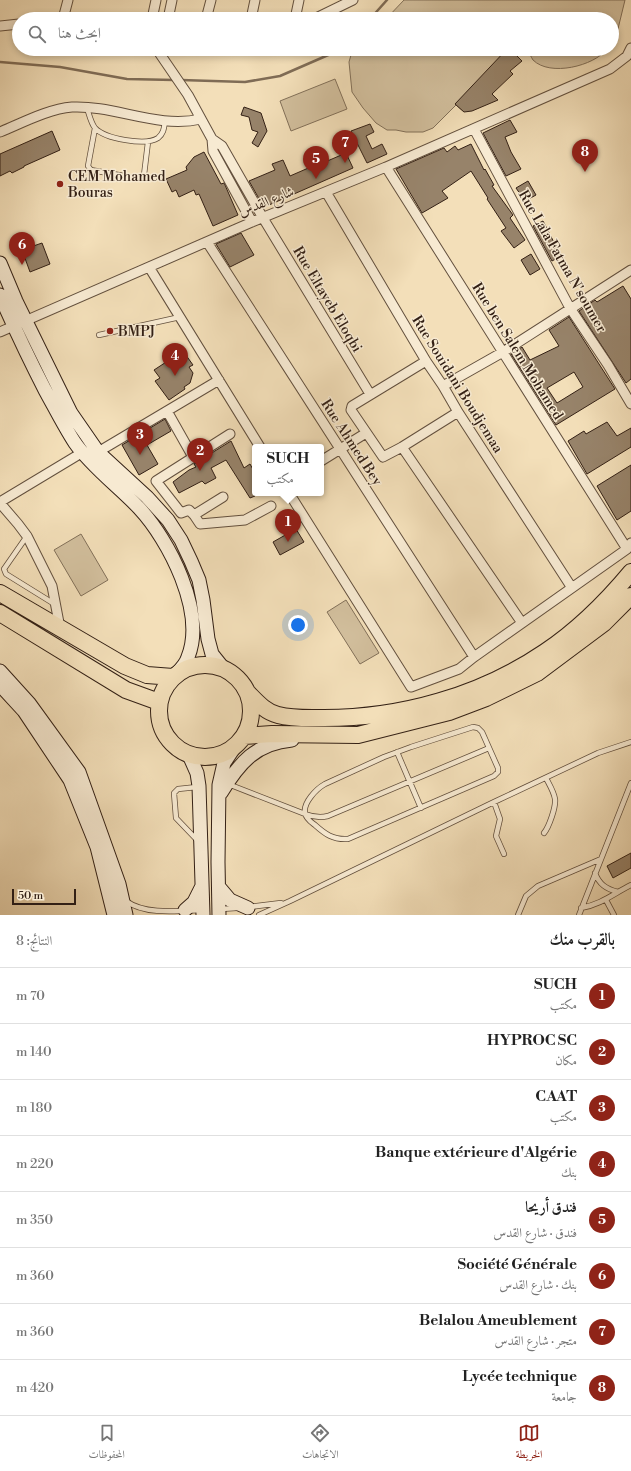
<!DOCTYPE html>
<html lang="ar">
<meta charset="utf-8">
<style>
body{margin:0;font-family:"Libre Bodoni",Amiri,serif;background:#f6f6f6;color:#222;direction:rtl}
.scale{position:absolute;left:12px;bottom:10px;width:64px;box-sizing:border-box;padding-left:4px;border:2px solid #332015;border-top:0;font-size:11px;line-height:14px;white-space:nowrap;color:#332015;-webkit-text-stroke:3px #f7ead2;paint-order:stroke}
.you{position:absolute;left:298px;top:625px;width:14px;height:14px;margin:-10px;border:3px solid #fff;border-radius:50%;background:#1a73e8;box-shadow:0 0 0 6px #1a73e833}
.badge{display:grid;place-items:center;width:26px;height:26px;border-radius:50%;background:#8f2418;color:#fff;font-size:13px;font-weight:700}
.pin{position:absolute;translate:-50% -33px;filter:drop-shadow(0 1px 2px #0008)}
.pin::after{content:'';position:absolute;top:21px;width:14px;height:12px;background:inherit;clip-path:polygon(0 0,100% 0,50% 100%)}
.popup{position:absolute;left:252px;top:444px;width:72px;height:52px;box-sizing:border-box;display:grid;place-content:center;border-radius:4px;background:#fff;filter:drop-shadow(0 1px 3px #0005);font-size:13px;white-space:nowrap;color:#767676}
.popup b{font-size:15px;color:#222}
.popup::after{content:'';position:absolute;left:50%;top:100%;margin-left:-8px;border:8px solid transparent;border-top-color:#fff}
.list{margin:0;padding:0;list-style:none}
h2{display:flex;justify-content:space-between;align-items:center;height:52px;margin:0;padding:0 16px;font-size:17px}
h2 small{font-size:13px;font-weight:400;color:#767676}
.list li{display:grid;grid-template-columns:26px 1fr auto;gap:12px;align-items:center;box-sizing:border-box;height:56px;padding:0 16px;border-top:1px solid #e0e0e0}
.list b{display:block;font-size:15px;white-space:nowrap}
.list p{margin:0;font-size:13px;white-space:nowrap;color:#767676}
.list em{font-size:13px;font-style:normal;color:#767676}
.icon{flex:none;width:22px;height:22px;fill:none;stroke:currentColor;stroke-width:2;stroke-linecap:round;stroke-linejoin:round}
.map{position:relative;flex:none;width:631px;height:915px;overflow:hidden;direction:ltr}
.search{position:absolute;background:#fff;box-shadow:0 2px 6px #0003;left:12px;right:12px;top:12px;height:44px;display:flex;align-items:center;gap:10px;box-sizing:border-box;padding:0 14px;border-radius:22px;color:#767676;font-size:15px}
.sheet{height:500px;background:#fff}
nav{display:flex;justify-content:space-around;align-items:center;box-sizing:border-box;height:56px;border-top:1px solid #e0e0e0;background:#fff;font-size:11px;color:#767676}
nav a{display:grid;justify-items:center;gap:2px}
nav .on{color:#8f2418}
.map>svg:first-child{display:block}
.green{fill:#d2bf9d;stroke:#827059}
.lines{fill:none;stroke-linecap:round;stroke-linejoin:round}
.stream{stroke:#7f6c56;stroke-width:2.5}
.building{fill:#97836a;stroke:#332015;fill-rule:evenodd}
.service-casing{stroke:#63503e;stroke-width:6}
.minor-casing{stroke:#63503e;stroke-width:11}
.secondary-casing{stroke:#332015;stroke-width:15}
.trunk-casing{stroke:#332015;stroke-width:18}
.service{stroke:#f7ead2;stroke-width:4.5}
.minor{stroke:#f7ead2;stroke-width:9}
.secondary{stroke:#f7ead2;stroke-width:13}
.trunk{stroke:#f3dfb9;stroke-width:16}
.poi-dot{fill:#8f2418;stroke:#f7ead2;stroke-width:1.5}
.labels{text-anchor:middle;stroke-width:3;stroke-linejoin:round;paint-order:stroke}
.poi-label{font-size:14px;fill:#332015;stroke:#f7ead2;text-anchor:start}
.street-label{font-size:14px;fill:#332015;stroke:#f7ead2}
</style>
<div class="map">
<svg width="631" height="915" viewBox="0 0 631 915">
<rect width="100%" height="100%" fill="#f3dfb9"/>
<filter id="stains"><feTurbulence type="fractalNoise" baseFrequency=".005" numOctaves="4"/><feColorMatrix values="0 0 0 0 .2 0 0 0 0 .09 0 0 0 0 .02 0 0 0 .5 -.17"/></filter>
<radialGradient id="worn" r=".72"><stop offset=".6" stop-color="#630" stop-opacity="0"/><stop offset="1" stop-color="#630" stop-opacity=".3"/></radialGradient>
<path class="green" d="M404,0H625L616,37L612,42V19H386Z
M357,49H510L509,50L516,57L463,111L456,105L433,128L423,132H406L396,130H387L376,123L363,108L352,92L349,62L351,55Z
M527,49H607C594,66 550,77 533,60C531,57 529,52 527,49Z
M335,79L347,109L291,131L280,101Z
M81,534L108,580L81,596L54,550Z
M346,600L379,653L360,664L327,612Z"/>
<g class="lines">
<path class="stream" d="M370,19L387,0
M0,62L60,67L127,79L174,80
M181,80L245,82L280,76L342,49"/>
</g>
<path class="building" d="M507,49H510L522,61L510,71L513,74L492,94L498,100L472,111L464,112L455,104Z
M244,107L261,113L267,131L258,147L252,143L258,132L252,130L249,117L241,115Z
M510,120L517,132L505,137L511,152L521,169L506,176L483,133Z
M370,124L374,132L366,136L372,149L382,144L387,154L367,163L351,131Z
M52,131L60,150L24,166V167L12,173L10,171L0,176V154Z
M471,144L484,170L485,169L494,185L492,186L513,215L510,218L525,240L514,248L501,231L506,228L487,199L488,198L471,171L442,191L448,198L422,213L396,169L444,148L447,152L455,146L458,150Z
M204,152L221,184L224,183L225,185L238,215L213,226L199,194L196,195L194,190L179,197L176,190L172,192L166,179L187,170L186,167L194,157Z
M346,153L353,168L269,205L262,204L249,181L275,170L272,164L283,160L290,176L313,166L315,170L327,165L325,162Z
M528,181L536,195L525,201L516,188Z
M543,221L561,256L552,261L533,226Z
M241,233L254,255L230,267L216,244Z
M42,243L50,264L30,272L22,250Z
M531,254L540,269L530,275L521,260Z
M623,286L631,299V379L626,383L579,311L595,300L597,302Z
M569,317L615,389L556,425L511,354L522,347L530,360L559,346L549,330ZM574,372L583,387L557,403L547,388Z
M183,351L193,365L189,367L193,373L190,383L184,387L185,389L169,400L155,381L160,378L154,370Z
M165,419L171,431L147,445L158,464L139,475L122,445Z
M607,422L617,436L631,428V447L587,474L568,441L584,431L586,434Z
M231,441L244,468L250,464L255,473V496L250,498L226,460L211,468L216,478L205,484L202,481L179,493L173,482L189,470L196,467L194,464Z
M631,465V511L617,520L597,486Z
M296,529L304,542L280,555L273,542Z
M631,853V868L613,878L607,866Z"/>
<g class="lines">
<defs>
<path id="service" d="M87,108C89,114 91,123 95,128C105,139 146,146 158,138C164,133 164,128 165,121
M95,128L88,166L91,170L141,179L144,175L148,142
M99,335L180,317
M27,536L4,569L6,574L56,605
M473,727L478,728L482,732L498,768V772L494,776L348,839C333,840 325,834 315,825C311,822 306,819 305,813C303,803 316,789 325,784L384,757L411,747Z
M397,752L421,808
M228,784L305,814C313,817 320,818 328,816L489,748
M197,787L178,789L174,793L176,818L198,841
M494,802L500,819L496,836L504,854
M544,833C549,827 556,807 555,799C554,792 549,784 546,778
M595,873C599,884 606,889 618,892
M606,900L614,915
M126,901C145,915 178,911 202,910
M249,907L281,903
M581,908C602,904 613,894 631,885
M221,909L237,908
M259,915L290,901L494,802L598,753L631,742
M518,915L526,896L538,886L601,859
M579,915L631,783"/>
<path id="minor" d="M63,19L68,0
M152,19L156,0
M168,19L172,0
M206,19L211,0
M251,19L255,0
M295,19L299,0
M314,19L353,0
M0,26L19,24
M158,49L160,54L188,95L212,139L213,151L252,222
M474,129L570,308L608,365L631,404
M0,132C22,123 48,109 72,107C115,105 157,129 201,119
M212,139L222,146L263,218L370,394
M386,167L627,549
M326,192L426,361L443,386L458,412L572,588
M207,242L474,657
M149,267L260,447
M0,332L252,222L386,167L610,69L627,56L631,48
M426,361L352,406L351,410L383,457L402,447L458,412
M443,386L503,352L631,270
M167,411L193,457
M402,447L522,623
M98,452L219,380
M321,461L366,433
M289,493L411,687L459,669L474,657L627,549L631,543
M223,497L194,515L189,510L181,513L156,481L230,434
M0,502L83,452
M0,503L18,524L27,536L52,586L60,628
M194,515L200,524L245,520L271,506"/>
<path id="secondary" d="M0,263L16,301L71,413L98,452L147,497L168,520L181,540L191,561L199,580L203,600L208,639L212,654L224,669
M0,295C14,327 29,359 45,390C55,408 64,426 75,443C92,467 118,486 139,508C169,540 206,612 188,657C186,664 181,669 176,674
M0,671L29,703L79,772L119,884L126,915
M0,685L24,711L70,780L97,847L114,915
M189,755L197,773L199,786L203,915
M221,793C239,763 256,743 292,740
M219,887L230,900L248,908
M185,910L194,902L202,886
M219,915L218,862L219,785L224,763L234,748"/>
<path id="trunk" d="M0,593L125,666L147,675L173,677
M0,613L126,690L159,702
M159 711a46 46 0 1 1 92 0a46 46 0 1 1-92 0Z
M247,692C256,701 265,712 278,715C293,719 309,718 324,718C401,718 480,696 545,652C578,630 606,602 631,572
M244,736L272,734L358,735L449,712L486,698L537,673L604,623L631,596"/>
</defs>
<use href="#service" class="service-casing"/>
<use href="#minor" class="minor-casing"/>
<use href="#secondary" class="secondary-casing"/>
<use href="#trunk" class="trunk-casing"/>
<use href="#service" class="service"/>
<use href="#minor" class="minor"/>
<use href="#secondary" class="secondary"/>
<use href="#trunk" class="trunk"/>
</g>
<g class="poi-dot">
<circle cx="60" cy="184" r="4"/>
<circle cx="110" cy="331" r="4"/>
</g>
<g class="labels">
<g class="poi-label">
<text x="68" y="181">CEM Mohamed<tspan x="68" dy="16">Bouras</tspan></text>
<text x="118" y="336">BMPJ</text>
</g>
<g class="street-label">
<text transform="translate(266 201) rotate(-22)" y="5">شارع القدس</text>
<text transform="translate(563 261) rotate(60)" y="5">Rue Lala Fatma N'soumer</text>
<text transform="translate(328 299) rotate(59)" y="5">Rue Eltayeb Eloqbi</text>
<text transform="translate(518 351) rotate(58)" y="5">Rue ben Salem Mohamed</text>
<text transform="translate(458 384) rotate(58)" y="5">Rue Souidani Boudjemaa</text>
<text transform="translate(352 442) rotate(57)" y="5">Rue Ahmed Bey</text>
</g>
</g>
<rect width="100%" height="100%" filter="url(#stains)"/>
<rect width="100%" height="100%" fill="url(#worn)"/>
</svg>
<div class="scale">50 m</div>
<div class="you"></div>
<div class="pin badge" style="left:288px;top:542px">1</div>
<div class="popup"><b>SUCH</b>مكتب</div>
<div class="pin badge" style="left:200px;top:471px">2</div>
<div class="pin badge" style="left:140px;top:455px">3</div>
<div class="pin badge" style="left:175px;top:376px">4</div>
<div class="pin badge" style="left:316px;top:179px">5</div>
<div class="pin badge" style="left:22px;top:265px">6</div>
<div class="pin badge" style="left:345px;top:163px">7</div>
<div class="pin badge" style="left:585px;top:172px">8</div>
<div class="search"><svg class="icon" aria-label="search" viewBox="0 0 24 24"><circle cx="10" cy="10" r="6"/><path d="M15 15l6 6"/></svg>ابحث هنا</div>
</div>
<section class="sheet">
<h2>بالقرب منك<small>النتائج: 8</small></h2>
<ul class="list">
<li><span class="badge">1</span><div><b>SUCH</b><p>مكتب</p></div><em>70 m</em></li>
<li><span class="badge">2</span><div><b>HYPROC SC</b><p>مكان</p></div><em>140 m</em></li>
<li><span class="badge">3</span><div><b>CAAT</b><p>مكتب</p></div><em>180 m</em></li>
<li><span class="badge">4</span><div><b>Banque extérieure d'Algérie</b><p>بنك</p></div><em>220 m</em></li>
<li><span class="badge">5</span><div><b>فندق أريحا</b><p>فندق · شارع القدس</p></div><em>350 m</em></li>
<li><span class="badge">6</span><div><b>Société Générale</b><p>بنك · شارع القدس</p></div><em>360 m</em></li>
<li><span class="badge">7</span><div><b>Belalou Ameublement</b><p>متجر · شارع القدس</p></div><em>360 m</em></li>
<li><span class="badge">8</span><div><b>Lycée technique</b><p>جامعة</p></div><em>420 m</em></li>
</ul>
</section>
<nav>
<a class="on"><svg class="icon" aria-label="map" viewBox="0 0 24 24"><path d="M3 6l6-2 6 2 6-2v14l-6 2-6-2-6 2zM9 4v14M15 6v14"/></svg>الخريطة</a>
<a><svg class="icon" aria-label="directions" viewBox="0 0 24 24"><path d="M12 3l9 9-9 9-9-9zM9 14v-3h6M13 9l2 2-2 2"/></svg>الاتجاهات</a>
<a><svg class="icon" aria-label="saved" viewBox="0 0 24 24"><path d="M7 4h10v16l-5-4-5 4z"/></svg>المحفوظات</a>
</nav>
